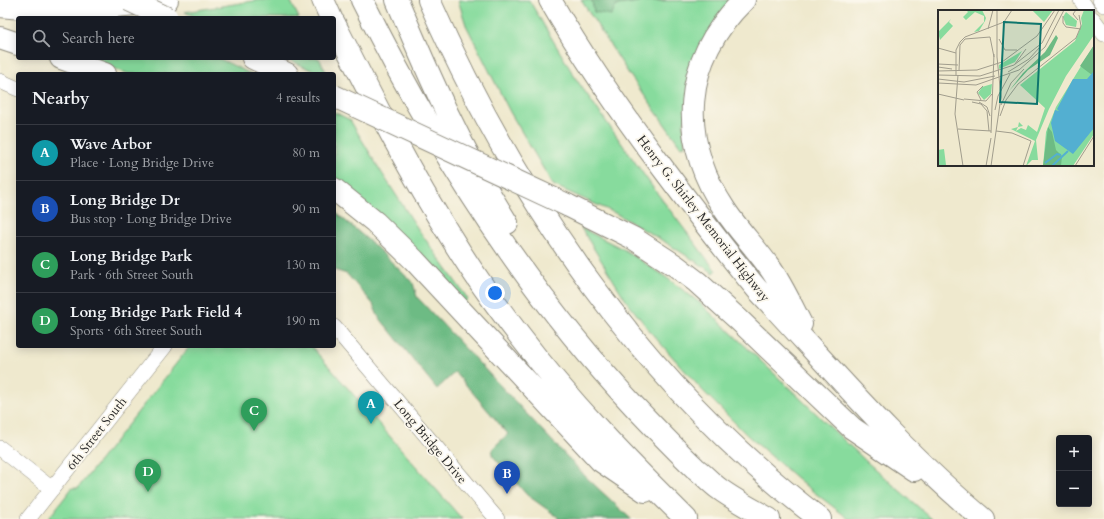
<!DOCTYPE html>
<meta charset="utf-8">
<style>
body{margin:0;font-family:Cardo,serif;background:#20242c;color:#f1f3f6}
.controls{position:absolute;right:12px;bottom:12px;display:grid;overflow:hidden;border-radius:4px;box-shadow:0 2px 10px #0003}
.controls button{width:36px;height:36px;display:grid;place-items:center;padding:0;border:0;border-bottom:1px solid #363941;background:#171b24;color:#f1f3f6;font:20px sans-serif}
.you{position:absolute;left:495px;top:293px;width:14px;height:14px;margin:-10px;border:3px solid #fff;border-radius:50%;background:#1a73e8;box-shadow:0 0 0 6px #1a73e833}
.badge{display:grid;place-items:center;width:26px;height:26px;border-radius:50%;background:#0b8043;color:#fff;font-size:13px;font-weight:700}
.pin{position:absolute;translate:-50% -33px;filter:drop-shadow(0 1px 2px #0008)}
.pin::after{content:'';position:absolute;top:21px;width:14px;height:12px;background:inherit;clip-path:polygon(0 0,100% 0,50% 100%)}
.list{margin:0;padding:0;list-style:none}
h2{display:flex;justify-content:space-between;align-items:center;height:52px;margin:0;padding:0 16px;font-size:17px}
h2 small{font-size:13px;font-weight:400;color:#9ea1a6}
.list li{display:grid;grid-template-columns:26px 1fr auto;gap:12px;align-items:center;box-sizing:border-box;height:56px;padding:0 16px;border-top:1px solid #363941}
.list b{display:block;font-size:15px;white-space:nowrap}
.list p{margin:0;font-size:13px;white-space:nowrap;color:#9ea1a6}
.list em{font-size:13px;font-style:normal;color:#9ea1a6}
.icon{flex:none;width:22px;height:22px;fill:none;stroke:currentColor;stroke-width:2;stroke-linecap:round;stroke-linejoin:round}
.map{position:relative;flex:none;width:1104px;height:519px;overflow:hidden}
.search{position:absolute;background:#171b24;box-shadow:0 2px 10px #0003;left:16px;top:16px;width:320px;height:44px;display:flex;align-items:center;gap:10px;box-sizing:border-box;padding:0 14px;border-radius:4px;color:#9ea1a6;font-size:15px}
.panel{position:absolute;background:#171b24;box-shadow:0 2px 10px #0003;left:16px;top:72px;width:320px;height:276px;border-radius:4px}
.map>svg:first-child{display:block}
.green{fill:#87db9d;stroke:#598364}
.forest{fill:#6dbb84;stroke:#4c7358}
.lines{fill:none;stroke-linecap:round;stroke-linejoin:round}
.minor-casing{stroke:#8d8a7c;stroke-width:16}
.highway-casing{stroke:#8d8a7c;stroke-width:24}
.minor{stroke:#fff;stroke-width:15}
.highway{stroke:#fff;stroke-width:22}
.highway-bridge-casing{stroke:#8d8a7c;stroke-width:24;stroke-linecap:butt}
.highway-bridge{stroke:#fff;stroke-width:22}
.labels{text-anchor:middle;stroke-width:3.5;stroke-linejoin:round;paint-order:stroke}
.street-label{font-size:13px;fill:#2b2b2b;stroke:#fbf7ec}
.inset-river{fill:none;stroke:#53afd1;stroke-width:2}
.inset-road{fill:none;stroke:#a19d8d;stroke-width:1}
.view{fill:#0f766e;fill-opacity:0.15;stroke:#0f766e;stroke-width:2}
.inset-edge{fill:none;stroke:#2b2b2b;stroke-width:2}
</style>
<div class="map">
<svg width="1104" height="519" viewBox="0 0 1104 519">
<rect width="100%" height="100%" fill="#fbf7ec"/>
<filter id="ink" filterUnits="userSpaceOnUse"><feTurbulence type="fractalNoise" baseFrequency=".025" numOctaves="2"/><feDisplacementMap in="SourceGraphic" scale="8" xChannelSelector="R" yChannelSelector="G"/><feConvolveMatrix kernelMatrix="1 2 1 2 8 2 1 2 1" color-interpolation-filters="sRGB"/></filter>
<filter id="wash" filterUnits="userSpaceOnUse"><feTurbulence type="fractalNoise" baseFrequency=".012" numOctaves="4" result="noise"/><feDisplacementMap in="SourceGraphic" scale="16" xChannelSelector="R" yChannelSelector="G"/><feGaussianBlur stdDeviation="0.9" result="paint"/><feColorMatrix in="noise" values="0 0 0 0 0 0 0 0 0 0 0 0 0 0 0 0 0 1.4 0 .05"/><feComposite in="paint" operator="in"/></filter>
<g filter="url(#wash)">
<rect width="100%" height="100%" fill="#efe9ce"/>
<path class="green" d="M259,0H290L299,18H197L185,12Z
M458,0H529L576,79L654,189L716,271L714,273L665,242L615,213L553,185L510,112L466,25Z
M581,0H592L594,12L617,5L645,1L734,0L683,125L685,146L681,147L629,74Z
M85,58H218L251,74H129Z
M285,58H319L327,74H320Z
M334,112L350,120L380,170L418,229L468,299L465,302L334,180Z
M581,228L623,249L663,275L700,303L868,463L932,519H849L806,486L748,436L703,391L653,335L627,302Z
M190,346H311L462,519H48L72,488H78Z"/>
<path class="forest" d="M592,0H666L645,1L617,5L611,15L594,12Z
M334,211L374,245L413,283L417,297L586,477L631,519H558V517L527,495L492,455L493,448L508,434L455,372L437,389L378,316L373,304L347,274L334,270Z"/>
</g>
<g filter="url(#ink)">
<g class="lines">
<defs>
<path id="minor" d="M1081,0L1088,11
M1100,0L1104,5
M1093,19L1104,34
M0,81L18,89
M334,327L497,519
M0,448L52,489
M28,519L165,346"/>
<path id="highway" d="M323,0L331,18
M362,0C434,146 523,287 634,406C654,427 674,448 695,468C703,474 710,482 718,488C734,500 752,509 769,519
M397,0C429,76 463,153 507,223
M429,0C517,200 645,386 820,519
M550,0C585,61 623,115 665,171C695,211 725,251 757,289C830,367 900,450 983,519
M744,0C682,61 677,138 725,210C738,230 756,248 770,268C782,285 791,305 801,324
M0,6C57,12 111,8 167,0
M334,23C371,96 408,170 452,239C472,272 495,304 519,335C569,401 627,461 686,519
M0,38L18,44
M61,58L105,74
M253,58L287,74
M334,189L375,222L414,260L601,461L645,491
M567,205L633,238L676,266L697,282L739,320L852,428L914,470"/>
</defs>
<use href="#minor" class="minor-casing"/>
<use href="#highway" class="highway-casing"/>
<use href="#minor" class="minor"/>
<use href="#highway" class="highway"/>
<defs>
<path id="highway-bridge" d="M129,0L167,18
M334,96L567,205"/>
</defs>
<use href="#highway-bridge" class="highway-bridge-casing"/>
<use href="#highway-bridge" class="highway-bridge"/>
</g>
</g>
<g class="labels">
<g class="street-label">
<text transform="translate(704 218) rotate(52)" y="5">Henry G. Shirley Memorial Highway</text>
<text transform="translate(96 433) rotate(-52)" y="5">6th Street South</text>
<text transform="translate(431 441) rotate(50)" y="5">Long Bridge Drive</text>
</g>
</g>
<g transform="translate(938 10)">
<rect width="156" height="156" fill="#efe9ce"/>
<path d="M28,0H44L48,8L47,11L41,21L36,22L46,12V6L37,2L28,10L25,7L30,2ZM94,0H115L106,12ZM146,0H156V25L128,66L111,99L98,130L100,150H94L88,156L97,131L73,119L80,117L81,112L85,116L80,117L78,121L83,118L88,120L90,115L99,122L107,98L82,75L137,31L144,14L143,8ZM128,2L139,11L138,17L128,15L125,7ZM13,9L11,12L15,16L2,30L0,22ZM156,35V124L135,156H105L108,122L118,97ZM84,41L77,52L61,59V55ZM54,74L53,84L46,90L40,83L44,77ZM6,139L8,155L0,156V140Z" fill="#87db9d"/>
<path d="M118,25L120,28L112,45L90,60L71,81L85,63L107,42ZM156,35V61L154,65L142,56ZM110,117L114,122L118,140L124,146L123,156H105Z" fill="#6dbb84"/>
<path d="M156,61V118L135,144L117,131L113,113L117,100L121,101L119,99L135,69H149Z" fill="#53afd1"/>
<path class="inset-river" d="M107,153L119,144L123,145M114,156L130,141"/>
<path class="inset-road" d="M138,0L135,4L140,10M125,6V13L128,17L143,19M50,19L55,0M27,29L52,27L56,47M61,29L67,40H79M0,38L18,43M0,54L20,55M77,54L88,39M0,57L14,59M0,61L39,60L64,52L99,26L117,0M21,61L22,35L27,29M70,62L91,49L102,37M0,65L42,66L76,55L104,33L121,0M18,65V40L22,32L27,27L66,12L74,0M20,65L17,104L25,156M0,69L26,72L57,66M0,73L38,75L81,60L107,37L126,0M0,84L26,90M26,89L48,91L54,84M43,90L39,82L45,76M34,92L43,94L49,101L51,121M41,92L49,97L52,106M63,95L73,73L86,59M57,100L60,86L72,64M62,106L68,90L80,74L138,28L143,16L141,5M20,119L53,121M58,121L74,123L93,131L85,156M53,123L56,44M48,156L53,128M53,156L63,87L59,47V0M137,156L156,126"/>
<path class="view" d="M66,12L103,14L99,94L62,92Z"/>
<rect width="156" height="156" class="inset-edge"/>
</g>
</svg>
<div class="controls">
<button>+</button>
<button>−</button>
</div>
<div class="you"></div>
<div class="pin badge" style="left:371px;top:424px;background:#0f9aa8">A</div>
<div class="pin badge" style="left:507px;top:494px;background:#1a4fb4">B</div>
<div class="pin badge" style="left:254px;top:431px;background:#2e9e5b">C</div>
<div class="pin badge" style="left:148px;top:492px;background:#2e9e5b">D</div>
<div class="search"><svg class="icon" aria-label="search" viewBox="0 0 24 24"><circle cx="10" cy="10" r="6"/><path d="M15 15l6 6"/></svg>Search here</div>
<section class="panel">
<h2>Nearby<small>4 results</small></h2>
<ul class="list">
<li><span class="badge" style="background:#0f9aa8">A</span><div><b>Wave Arbor</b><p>Place · Long Bridge Drive</p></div><em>80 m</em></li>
<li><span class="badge" style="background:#1a4fb4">B</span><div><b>Long Bridge Dr</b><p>Bus stop · Long Bridge Drive</p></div><em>90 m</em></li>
<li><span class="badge" style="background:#2e9e5b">C</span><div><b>Long Bridge Park</b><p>Park · 6th Street South</p></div><em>130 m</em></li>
<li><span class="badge" style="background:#2e9e5b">D</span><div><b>Long Bridge Park Field 4</b><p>Sports · 6th Street South</p></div><em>190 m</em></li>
</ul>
</section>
</div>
